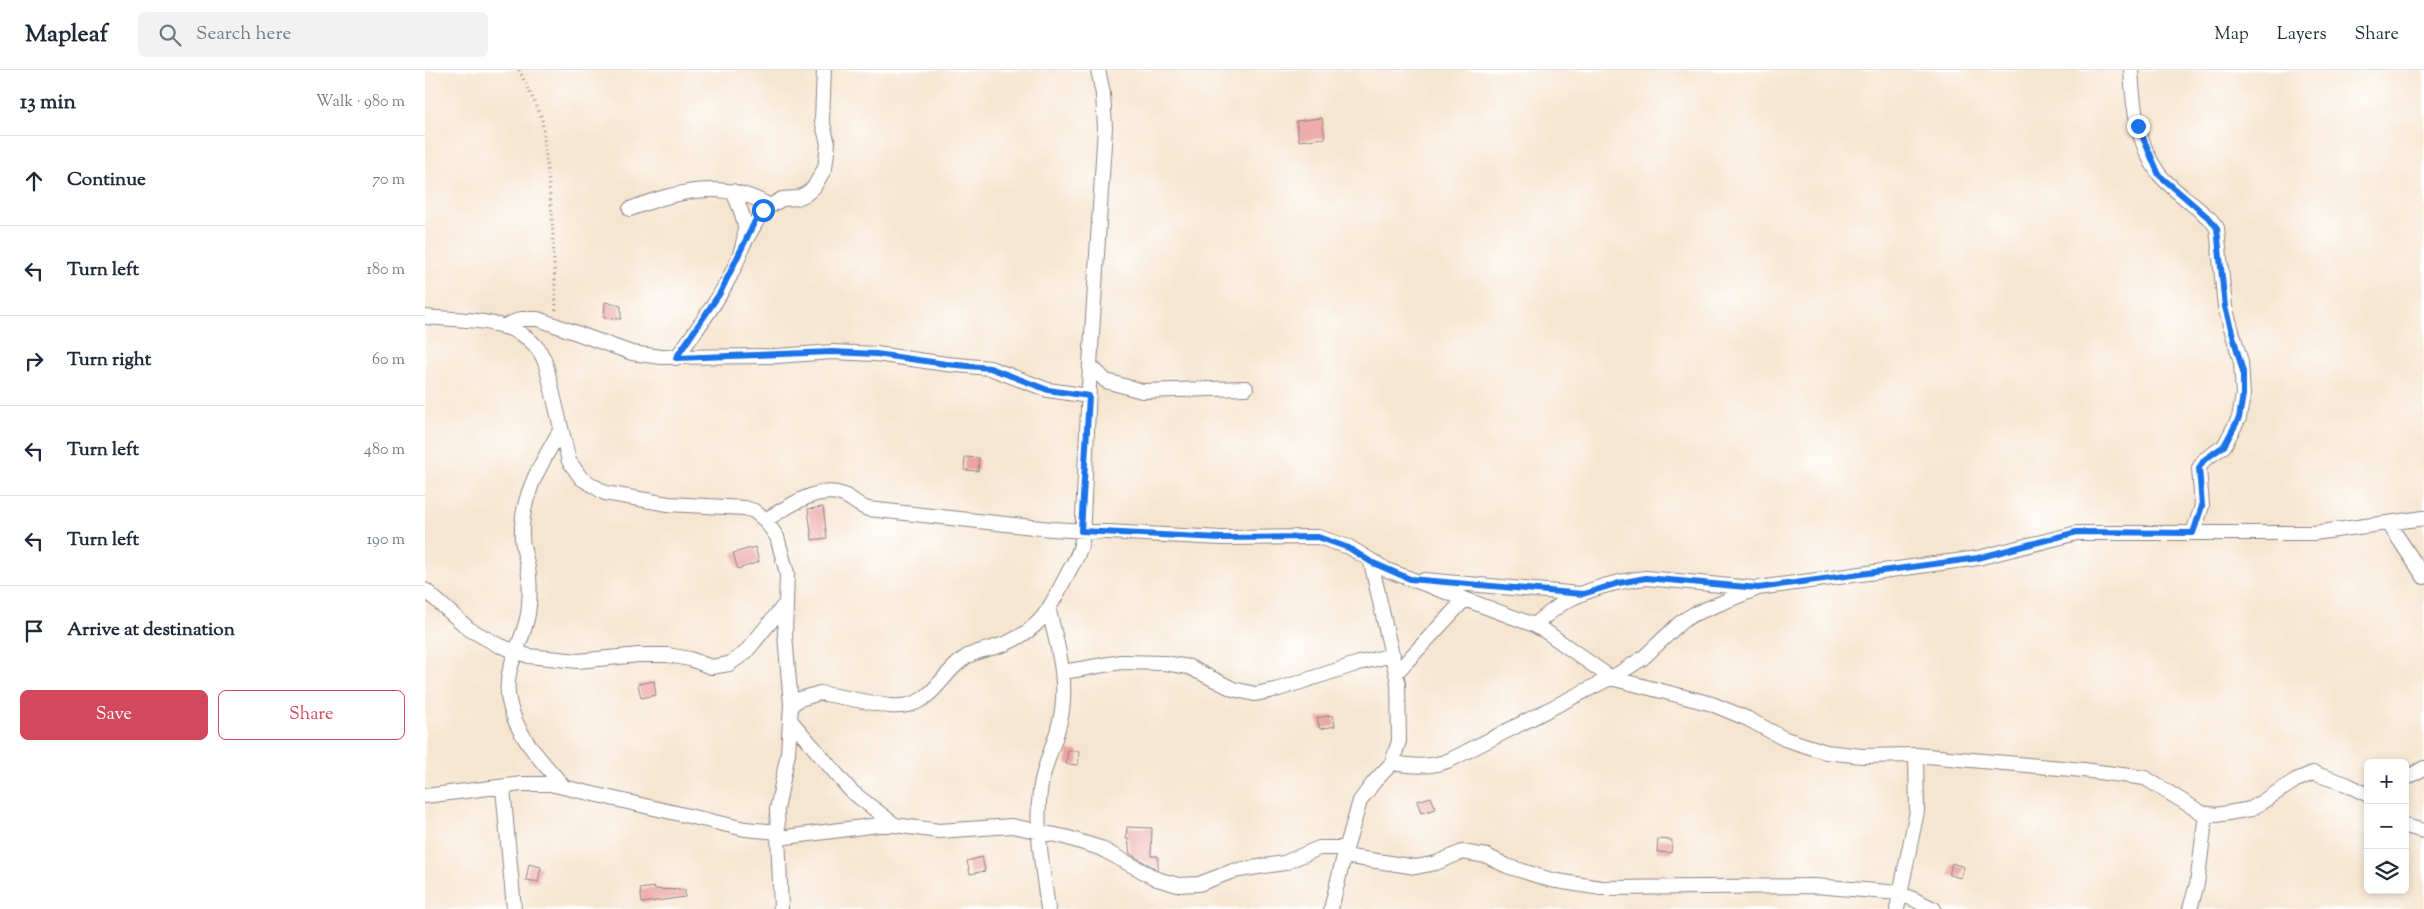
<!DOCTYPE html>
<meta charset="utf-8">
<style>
body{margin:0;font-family:"Sorts Mill Goudy",serif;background:#f2f2f3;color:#1f2937}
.controls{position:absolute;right:15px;bottom:15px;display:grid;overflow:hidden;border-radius:8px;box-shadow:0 2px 8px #0003}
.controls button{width:45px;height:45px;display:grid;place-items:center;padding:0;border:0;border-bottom:1px solid #e0e1e3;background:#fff;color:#1f2937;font:25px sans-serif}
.stop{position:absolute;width:15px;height:15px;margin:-11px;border:4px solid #1a73e8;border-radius:50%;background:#fff}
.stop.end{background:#1a73e8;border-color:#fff;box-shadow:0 1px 5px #0008}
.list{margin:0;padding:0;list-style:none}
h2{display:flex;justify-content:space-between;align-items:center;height:65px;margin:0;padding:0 20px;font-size:21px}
h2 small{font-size:16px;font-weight:400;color:#747a83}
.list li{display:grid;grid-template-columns:32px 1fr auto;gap:15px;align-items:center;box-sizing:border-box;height:90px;padding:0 20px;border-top:1px solid #e0e1e3}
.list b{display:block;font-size:19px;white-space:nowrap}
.list em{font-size:16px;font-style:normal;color:#747a83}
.actions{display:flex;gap:10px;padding:15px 20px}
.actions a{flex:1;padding:11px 0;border:1px solid #d1495b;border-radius:8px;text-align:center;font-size:18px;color:#d1495b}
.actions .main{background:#d1495b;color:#fff}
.icon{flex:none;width:28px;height:28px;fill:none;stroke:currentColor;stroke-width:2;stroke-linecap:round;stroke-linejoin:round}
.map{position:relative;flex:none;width:1999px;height:839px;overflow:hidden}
header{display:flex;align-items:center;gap:30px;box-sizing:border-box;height:70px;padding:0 25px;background:#fff;border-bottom:1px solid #e0e1e3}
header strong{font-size:24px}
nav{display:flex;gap:28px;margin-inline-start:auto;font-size:18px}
.search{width:350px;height:45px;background:#f2f2f3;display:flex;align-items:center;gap:12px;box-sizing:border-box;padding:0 18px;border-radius:8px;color:#747a83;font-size:19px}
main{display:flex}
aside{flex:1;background:#fff}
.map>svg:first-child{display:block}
.building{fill:#eba3a1}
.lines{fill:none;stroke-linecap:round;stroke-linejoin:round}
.street-casing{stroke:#8c8485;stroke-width:16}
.path{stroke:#8c8485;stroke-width:3;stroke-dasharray:1 4;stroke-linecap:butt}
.street{stroke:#fff;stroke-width:14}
.route{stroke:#1a73e8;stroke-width:6}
</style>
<header>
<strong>Mapleaf</strong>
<div class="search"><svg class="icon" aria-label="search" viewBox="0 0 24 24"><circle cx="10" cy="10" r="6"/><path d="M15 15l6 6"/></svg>Search here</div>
<nav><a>Map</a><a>Layers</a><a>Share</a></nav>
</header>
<main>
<aside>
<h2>13 min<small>Walk · 980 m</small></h2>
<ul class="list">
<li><svg class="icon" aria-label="ahead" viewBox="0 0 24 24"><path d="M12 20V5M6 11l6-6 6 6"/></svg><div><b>Continue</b></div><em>70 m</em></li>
<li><svg class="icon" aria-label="left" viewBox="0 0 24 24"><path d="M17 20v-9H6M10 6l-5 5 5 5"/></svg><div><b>Turn left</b></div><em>180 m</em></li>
<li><svg class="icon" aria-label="right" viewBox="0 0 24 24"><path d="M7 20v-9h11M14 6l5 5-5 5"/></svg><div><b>Turn right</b></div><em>60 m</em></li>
<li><svg class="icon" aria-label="left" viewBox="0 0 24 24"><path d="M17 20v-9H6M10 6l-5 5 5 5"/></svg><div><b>Turn left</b></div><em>480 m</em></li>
<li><svg class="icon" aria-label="left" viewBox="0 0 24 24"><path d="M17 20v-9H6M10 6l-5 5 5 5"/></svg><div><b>Turn left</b></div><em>190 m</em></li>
<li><svg class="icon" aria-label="arrive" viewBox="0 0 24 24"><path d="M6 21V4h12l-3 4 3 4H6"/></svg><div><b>Arrive at destination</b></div></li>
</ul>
<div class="actions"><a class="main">Save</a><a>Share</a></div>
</aside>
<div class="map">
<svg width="1999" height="839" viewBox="0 0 1999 839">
<rect width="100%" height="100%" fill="#fff"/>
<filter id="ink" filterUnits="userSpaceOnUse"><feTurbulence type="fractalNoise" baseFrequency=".02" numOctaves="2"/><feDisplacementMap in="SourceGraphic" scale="10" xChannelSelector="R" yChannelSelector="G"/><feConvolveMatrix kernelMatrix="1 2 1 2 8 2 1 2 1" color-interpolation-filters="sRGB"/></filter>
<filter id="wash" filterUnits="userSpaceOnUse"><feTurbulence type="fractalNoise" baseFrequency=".0096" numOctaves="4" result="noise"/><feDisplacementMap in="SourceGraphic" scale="20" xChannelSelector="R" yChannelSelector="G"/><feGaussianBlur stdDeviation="1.12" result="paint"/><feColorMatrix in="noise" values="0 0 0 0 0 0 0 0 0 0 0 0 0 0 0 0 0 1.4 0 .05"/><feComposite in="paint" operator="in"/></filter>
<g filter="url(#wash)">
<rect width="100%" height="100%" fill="#f6e5cf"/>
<g id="blocks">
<path class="building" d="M897,48L900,68L874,71L871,51Z
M180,232L196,236V249L179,248Z
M540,387L554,388L553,401L539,400Z
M398,437L402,468L387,470L383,439Z
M330,477L334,492L313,499L308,483Z
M229,611L231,625L216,628L213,614Z
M908,645L910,656L895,659L892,648Z
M643,680L654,681L653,695L641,694Z
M1006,727L1011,739L996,743L992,731Z
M702,757L727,758L726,786H733V800L705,784L703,769H701Z
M1233,769L1247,770L1246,783L1232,782Z
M557,787L560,801L545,804L542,791Z
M1527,793L1539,797L1536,808L1524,805Z
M104,794L116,797L113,812L101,810Z
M229,817V819L260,820V827L217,833L215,819Z"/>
</g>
</g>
<g filter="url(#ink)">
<use href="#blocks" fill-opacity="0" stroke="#8c8485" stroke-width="1"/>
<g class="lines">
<defs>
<path id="street" d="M1706,0C1708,36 1712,74 1734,104C1745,118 1772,137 1786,150L1792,158L1800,237L1816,292L1818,325L1814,348L1799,376L1779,390L1774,398L1777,436L1768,463
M205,139C251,121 299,109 343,135
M318,175L338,140L357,129L372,128L381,124L389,117L400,98L403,74L397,50L399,0
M0,247C41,251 106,246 121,295L144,391L156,408L180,423L243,434L320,438L329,441L340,450L352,467L362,503L360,565L366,635L363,683L352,740L356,839
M78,257L96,249H113L207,283L236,287L352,286L407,282L451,284L521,294L565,298L623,320L664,326
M251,288C273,258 322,194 320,157C319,145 312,132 308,121
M665,295L681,311L717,321L821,318
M136,359C116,394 95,426 97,468C98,481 103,493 104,506C105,518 105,531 103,544C98,574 77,599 84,631C91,666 117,691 139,717
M340,450C362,438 390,416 416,424C426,427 433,436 443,439L626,459L796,468L893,467L924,477L962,500L1109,555L1123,563L1186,608L1287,634L1323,649L1360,669L1401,682L1437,686L1491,685L1658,700L1720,708L1777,743L1791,745L1826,739L1871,710L1888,703L1921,714L1943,725
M1964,454L1999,507
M999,510L1155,524
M0,520L44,559L73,575L104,586L153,591L214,585H243L265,589L286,597L304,594L320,583L361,533
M1109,555C1119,548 1129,538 1140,532C1163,519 1194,511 1221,508L1327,518
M638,602L696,592L739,593L764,597L808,619L830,624L854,619L934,593L968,585
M971,603L1039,530
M366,635L375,629L395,623L464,636C508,640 512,606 541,587C554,579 570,579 584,572C621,555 626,534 644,501C650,490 655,483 657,470L665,295L680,58L678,24L673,0
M365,650L426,721L470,755
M967,693C988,696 1005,698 1025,690L1193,604L1218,588L1256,552L1269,544L1333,518L1553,488L1652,463H1889L1999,448
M1980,709L1999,698
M78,718L89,839
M0,726L97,714H125L320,759L353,762
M1980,756L1999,761
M354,768L453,755H470L514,761L587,756L640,767L675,778L732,809L753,815L774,814L808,801L859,793L894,778H921
M919,786L991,797L1011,793L1037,782L1062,786L1082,796L1126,810L1176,818L1390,816L1475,823L1509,839
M623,839C618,800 610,760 615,721C618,696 630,674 635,651C644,614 633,577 624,541
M906,839L919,786L935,731L949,712L967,693L974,671L973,612L946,492
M1472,839L1492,741L1491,685
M1765,839L1772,814L1781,744"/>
</defs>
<use href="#street" class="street-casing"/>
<path class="path" d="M94,0L117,48L127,145L131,242"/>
<use href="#street" class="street"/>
</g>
</g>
<g class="lines" filter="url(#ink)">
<path class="route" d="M338,140L330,151L295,223L251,288L407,282L451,284L521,294L565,298L623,320L664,326L656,461L796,468L893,467L924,478L946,492L985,509L1158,524L1194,513L1221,508L1333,518L1553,488L1652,462L1768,463L1777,436L1774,398L1779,390L1799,376L1814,348L1818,325V302L1800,237L1792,158L1786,150L1734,105L1713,56"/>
</g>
</svg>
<div class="controls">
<button>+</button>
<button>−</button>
<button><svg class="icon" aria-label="layers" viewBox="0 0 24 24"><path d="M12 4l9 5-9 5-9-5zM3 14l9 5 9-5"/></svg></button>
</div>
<div class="stop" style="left:338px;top:140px"></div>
<div class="stop end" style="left:1713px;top:56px"></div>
</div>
</main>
